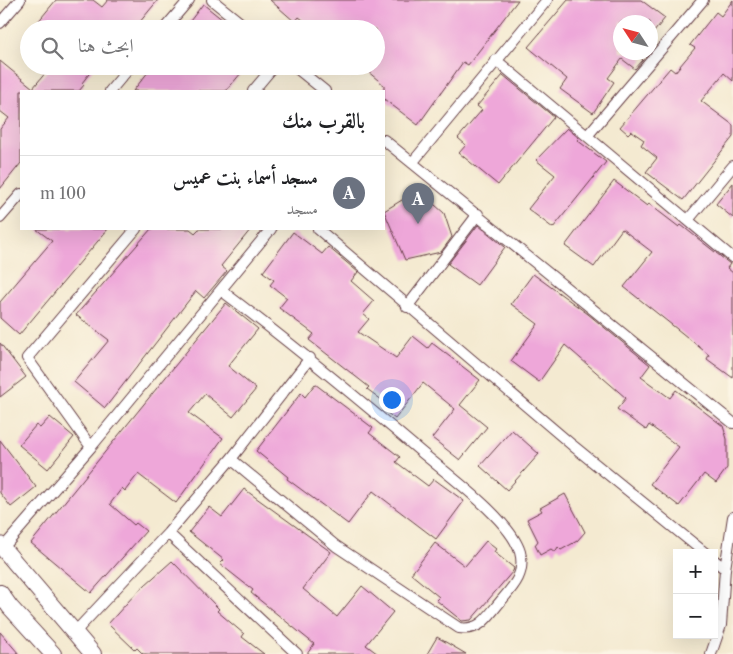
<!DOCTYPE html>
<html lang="ar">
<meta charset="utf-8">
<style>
body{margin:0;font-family:"Libre Caslon Text",Amiri,serif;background:#f6f6f6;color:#202124;direction:rtl}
.controls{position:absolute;right:15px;bottom:15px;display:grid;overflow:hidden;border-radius:0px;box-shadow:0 5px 20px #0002}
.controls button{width:45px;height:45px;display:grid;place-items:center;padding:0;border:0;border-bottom:1px solid #e0e0e0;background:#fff;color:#202124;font:25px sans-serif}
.compass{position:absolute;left:613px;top:15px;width:45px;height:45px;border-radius:50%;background:#fff;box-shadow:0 5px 20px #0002;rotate:306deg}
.you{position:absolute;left:391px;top:399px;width:18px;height:18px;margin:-12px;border:4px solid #fff;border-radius:50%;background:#1a73e8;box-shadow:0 0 0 8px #1a73e833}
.badge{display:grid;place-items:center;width:32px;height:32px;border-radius:50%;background:#db2777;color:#fff;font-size:16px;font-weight:700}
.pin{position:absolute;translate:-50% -41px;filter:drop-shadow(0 1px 2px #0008)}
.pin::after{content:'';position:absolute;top:26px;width:18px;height:15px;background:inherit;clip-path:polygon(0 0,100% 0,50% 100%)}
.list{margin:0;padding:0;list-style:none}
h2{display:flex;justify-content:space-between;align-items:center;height:65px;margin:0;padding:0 20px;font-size:21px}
h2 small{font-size:16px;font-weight:400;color:#757577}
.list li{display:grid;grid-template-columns:32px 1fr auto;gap:15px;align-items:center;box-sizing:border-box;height:75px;padding:0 20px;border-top:1px solid #e0e0e0}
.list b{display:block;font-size:19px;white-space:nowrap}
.list p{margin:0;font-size:16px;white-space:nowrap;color:#757577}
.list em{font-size:16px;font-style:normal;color:#757577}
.icon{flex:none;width:28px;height:28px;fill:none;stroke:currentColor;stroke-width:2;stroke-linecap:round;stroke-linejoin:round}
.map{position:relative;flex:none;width:733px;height:654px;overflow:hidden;direction:ltr}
.search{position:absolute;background:#fff;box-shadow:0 5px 20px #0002;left:20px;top:20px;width:365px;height:55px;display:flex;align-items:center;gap:12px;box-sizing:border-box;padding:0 18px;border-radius:28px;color:#757577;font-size:19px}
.panel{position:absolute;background:#fff;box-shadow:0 5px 20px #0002;left:20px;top:90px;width:365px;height:140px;border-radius:0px;direction:rtl}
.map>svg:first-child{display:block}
.building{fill:#eea7d9}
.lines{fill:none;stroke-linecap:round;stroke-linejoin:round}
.minor-casing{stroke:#643d44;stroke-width:12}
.primary-casing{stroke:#643d44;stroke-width:18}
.minor{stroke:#fff;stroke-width:10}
.primary{stroke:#fff;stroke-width:16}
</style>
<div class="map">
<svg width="733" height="654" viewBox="0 0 733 654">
<rect width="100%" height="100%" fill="#fcf5e5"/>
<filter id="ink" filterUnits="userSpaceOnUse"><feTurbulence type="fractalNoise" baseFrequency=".02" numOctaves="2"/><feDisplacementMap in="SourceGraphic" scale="10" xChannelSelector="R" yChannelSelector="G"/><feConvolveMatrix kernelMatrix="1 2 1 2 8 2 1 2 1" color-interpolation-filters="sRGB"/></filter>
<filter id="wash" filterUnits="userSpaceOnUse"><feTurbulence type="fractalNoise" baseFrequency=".0096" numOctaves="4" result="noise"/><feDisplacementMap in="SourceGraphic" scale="20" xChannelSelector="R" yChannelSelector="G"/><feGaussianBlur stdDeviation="1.12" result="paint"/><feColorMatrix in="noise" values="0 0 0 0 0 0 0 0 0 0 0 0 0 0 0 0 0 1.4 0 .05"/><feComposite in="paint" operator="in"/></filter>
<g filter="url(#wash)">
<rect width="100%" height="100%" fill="#f4ead1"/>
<g id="blocks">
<path class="building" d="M56,0H93L102,7L108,0H158L134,29H32Z
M270,0H518L468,65L463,62L418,125L384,99V85L361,66H376V29H315L299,17L295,22Z
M568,0H641L665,18L650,37V22H620V52H634L643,60L635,69L622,59L608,78L614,82L593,113L560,89L567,79L528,47Z
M733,0V81L724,73L701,101L733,125V137L683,200L646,172L657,158L641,145L644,140L631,131L628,134L620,127L670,68L675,72L695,48L690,45L716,12L721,16Z
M203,4L234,29H184Z
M0,61L33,88L51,66H95L82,83L84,85L79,91H21V163L0,189V129L9,118L0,111Z
M153,66H247L226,91H133Z
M503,75L554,117L498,185L459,153L466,145L458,138L482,110L477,106Z
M567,128L579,138L577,140L606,162L553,228L528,209L555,175L536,160Z
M614,181L647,206L649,204L679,227L681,225L730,264L727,268L733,273V378L707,359L709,355L682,333L624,287L652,252L622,229L594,267L565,246Z
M733,183V218L716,204Z
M426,197L444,213L452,237L441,252L405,260L384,211L402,200Z
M478,225L505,247L477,285L448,264Z
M36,229H108L19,335L0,318V302L52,241Z
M151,229H190L195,233L199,229H251L221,266L227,271L204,298L196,291L105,408L74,382L109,340L76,315Z
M293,232L322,254L328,247L358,272L351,281L374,301L363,314L369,319L358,332L396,358L413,336L428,348L432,343L480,380L460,405L487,427L460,460L432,438L455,409L423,383L395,419L382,409L386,403L367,389L369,387L309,340L314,334L279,308L287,298L270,285L274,280L263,272Z
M533,274L588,314L650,365L641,377L670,398L676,390L723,426L727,439V468L716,483L704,474L679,506L650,484L679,447L649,425L646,430L617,409L626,398L565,345L539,382L511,361L538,324L511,304Z
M226,303L258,329L228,366L256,389L233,417L205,394L189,413L223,438L176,503L138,474L125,491L122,488L110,504L134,525L136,523L146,531L91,593L31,543Z
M0,343L26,377L0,397Z
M315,384L373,428L369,433L400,457L396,462L428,486L434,479L464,501L436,539L373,491L348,524L287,479L288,477L256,451L301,393L305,397Z
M50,417L74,437L48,469L19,445L36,425L40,428Z
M512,430L539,454L507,490L480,466Z
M0,440L36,487L11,507L0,493Z
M244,489L331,552L303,589L337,617L362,586L393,612L366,645L378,654H307L314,644L251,593L253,590L220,564L224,560L189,532L209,507L222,517Z
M565,494L585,532L577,541L561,550L558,547L555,552L551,549L540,555L535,545L538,541L527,519L542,511L540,508Z
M486,541L496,549L494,552L514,568L513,571L471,620L462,621L436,600L439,597L411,574L435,543L465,566Z
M172,561L219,609L217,611L244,634L242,637L264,654H143L137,648L135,650L108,624L136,593Z
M0,632L19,654H0Z
M437,637L466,654H427Z"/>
</g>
</g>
<g filter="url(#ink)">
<use href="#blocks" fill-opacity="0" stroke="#643d44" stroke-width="1"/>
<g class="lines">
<defs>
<path id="minor" d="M212,0L248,29
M0,23L20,0
M164,29L189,0
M496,60L733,258
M294,66L325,91
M110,91L131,66
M253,91L274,66
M587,136L703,0
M384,140L733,423
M412,163L547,0
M0,218L21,194
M688,220L733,166
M318,229L572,445L705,553
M222,291C290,342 355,396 420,451C447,474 510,519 520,552C526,574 513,587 500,602C487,617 481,631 459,628L336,546L231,459
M407,307L478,214
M91,447L27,358L136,229
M168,533L297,654
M2,549L91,447L271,229
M714,560L725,569
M74,633L168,533L231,459L310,358
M711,654L721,625L725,569L733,517"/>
<path id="primary" d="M0,545L93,654
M0,593L10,607L53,654"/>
</defs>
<use href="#minor" class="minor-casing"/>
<use href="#primary" class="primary-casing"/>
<use href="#minor" class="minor"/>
<use href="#primary" class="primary"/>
</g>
</g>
</svg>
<div class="controls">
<button>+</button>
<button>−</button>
</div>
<svg class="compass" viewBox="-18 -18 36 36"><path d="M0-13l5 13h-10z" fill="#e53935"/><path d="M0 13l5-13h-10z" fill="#757577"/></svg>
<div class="you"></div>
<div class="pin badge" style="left:418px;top:224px;background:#6b7280">A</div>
<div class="search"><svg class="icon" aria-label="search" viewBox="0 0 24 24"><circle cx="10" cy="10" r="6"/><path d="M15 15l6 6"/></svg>ابحث هنا</div>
<section class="panel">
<h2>بالقرب منك<small></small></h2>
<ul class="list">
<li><span class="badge" style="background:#6b7280">A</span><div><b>مسجد أسماء بنت عميس</b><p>مسجد</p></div><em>100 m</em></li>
</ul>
</section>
</div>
